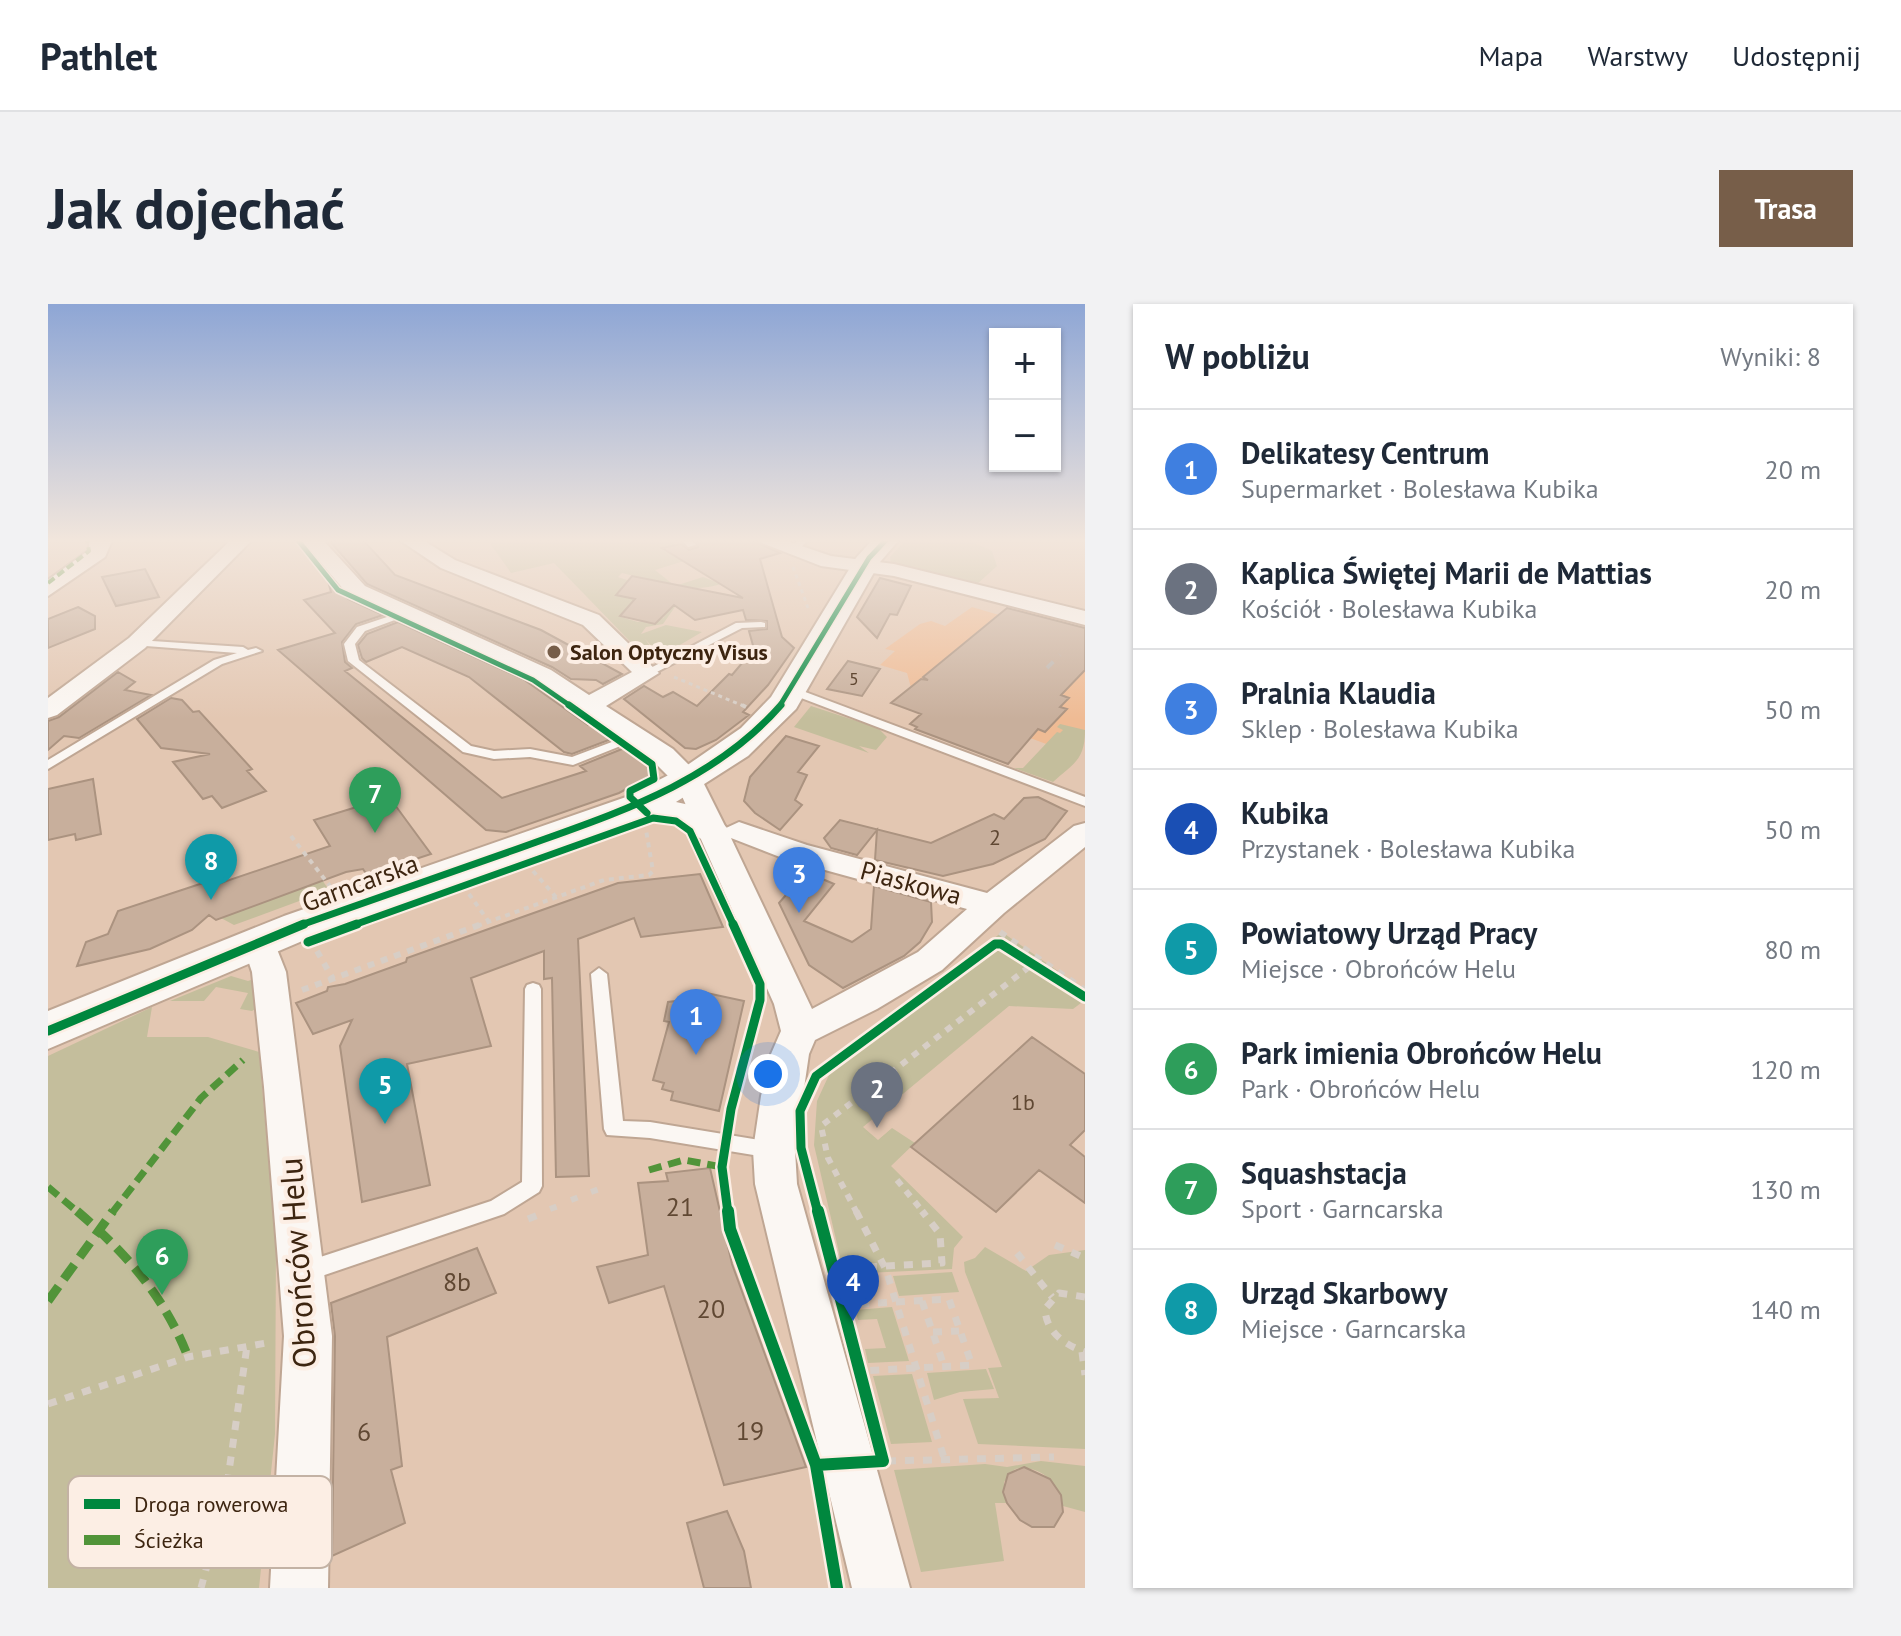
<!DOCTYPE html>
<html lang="pl">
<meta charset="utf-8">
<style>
body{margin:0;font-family:"PT Sans",sans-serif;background:#f2f2f3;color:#1f2937}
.controls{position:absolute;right:24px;top:24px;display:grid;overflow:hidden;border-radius:0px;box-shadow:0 2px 6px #0004}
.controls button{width:72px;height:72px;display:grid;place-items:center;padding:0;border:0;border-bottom:2px solid #e0e1e3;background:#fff;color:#1f2937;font:40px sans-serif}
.you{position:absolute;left:720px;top:770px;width:28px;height:28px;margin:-20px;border:6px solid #fff;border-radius:50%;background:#1a73e8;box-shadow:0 0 0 12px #1a73e833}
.badge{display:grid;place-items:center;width:52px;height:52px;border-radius:50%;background:#775e49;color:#fff;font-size:26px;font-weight:700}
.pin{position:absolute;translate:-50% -66px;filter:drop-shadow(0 2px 4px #0008)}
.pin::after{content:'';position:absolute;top:42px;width:28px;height:24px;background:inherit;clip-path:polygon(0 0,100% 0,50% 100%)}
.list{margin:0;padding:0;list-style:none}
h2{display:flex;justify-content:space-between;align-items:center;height:104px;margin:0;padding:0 32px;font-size:34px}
h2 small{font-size:26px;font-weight:400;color:#747a83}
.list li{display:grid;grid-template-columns:52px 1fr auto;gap:24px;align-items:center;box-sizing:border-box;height:120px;padding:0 32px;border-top:2px solid #e0e1e3}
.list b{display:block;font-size:30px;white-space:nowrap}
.list p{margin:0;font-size:26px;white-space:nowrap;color:#747a83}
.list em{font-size:26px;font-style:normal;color:#747a83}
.map{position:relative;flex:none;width:1037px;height:1284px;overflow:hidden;border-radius:0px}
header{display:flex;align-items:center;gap:48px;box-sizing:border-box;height:112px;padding:0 40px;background:#fff;border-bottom:2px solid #e0e1e3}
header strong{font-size:38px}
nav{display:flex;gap:44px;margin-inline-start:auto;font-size:28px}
.intro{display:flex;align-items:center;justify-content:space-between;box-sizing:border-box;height:192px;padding:0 48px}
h1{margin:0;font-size:56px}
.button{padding:20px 36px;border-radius:0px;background:#775e49;color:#fff;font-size:28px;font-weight:700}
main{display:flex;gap:48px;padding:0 48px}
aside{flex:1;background:#fff;border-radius:0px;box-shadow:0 2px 6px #0004}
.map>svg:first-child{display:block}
.built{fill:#efbb94}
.green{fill:#c4be9c}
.building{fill:#c8af9c;stroke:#ab9380;stroke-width:2}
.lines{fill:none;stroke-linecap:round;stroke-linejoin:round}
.lane-casing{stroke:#bfa693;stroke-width:4}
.street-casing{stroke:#bfa693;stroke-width:4}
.secondary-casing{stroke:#bfa693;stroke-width:4}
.path-far3{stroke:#d7cec6;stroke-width:3;stroke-dasharray:4 4;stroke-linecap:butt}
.path-far2{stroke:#d7cec6;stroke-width:4;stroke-dasharray:5 5;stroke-linecap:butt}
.path-far1{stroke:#d7cec6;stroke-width:6;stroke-dasharray:7 7;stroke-linecap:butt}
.path{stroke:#d7cec6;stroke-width:7;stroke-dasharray:9 9;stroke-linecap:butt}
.lane{fill:#fbf7f3;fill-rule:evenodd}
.street{fill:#fbf7f3;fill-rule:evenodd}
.secondary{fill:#fbf7f3;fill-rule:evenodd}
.rail{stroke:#beb7b1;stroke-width:4;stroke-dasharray:9 9;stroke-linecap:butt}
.quiet-far2{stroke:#519439;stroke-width:4;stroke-dasharray:8 4;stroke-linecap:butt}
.quiet-far1{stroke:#519439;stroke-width:7;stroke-dasharray:13 7;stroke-linecap:butt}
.quiet{stroke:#519439;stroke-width:9;stroke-dasharray:18 9;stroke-linecap:butt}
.cycleway-far3-casing{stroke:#fceee4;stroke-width:8}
.cycleway-far2-casing{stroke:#fceee4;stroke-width:11}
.cycleway-far1-casing{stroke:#fceee4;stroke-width:14}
.cycleway-casing{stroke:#fceee4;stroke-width:17}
.cycleway-far3{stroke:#00873e;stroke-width:5}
.cycleway-far2{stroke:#00873e;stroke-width:7}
.cycleway-far1{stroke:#00873e;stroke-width:9}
.cycleway{stroke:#00873e;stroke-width:12}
.poi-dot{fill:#775e49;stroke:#fceee4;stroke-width:3}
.labels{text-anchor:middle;stroke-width:8;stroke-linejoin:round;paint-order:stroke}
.far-number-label{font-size:18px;fill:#604833}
.far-poi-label{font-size:22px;font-weight:bold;fill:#3d2510;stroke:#fceee4;text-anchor:start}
.number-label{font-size:22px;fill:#604833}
.street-label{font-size:26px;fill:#3d2510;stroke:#fceee4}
.near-number-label{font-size:26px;fill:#604833}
.near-street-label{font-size:32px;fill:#3d2510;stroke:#fceee4}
.key{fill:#fceee4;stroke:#c3b2a4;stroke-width:2}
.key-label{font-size:22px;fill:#3d2510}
</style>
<header>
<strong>Pathlet</strong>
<nav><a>Mapa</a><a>Warstwy</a><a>Udostępnij</a></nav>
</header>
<div class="intro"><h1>Jak dojechać</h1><a class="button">Trasa</a></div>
<main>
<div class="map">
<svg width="1037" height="1284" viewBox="0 0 1037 1284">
<rect width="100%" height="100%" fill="#e3c7b2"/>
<path class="built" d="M924,303L961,314L973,304L1037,324V431L1001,441L865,391L859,369L832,361L847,347L837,345L872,320L883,317L897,322Z"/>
<path class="green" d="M439,235H618L641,247L627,252L636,257L607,266L627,282L655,273L673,280C639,291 606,276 574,269L570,273L585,278L568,291L592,296L573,313L590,318L615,314L625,299L629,300L615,320L598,323L593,330L618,321L654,328L613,352L597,335L610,353L602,358L506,259L463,269Z
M858,235H918L944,247L949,262L927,282L843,260L842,253Z
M763,402L830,424L839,433L828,446L811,442L821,449L746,423Z
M1012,420L1037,426C1037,456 1026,459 1005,478L966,464H975L1009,428L1012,429L1015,426L1009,423Z
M256,550L281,586L186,621L173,614L260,582L243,555Z
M954,628L1037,686V696L1025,705L961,702L815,823L830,836L844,824L867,839L843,862L915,933L906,944L904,965L796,970L766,841L769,797L786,760Z
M183,672L200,677L206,675L212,702L204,707L192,705L200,689L168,683L156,697H122Z
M104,703L99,733H160L211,748L228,944L227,1130L211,1284H0V752Z
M937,943L978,967L1001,951L1037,946V1145L930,1140L915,1095L951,1094L940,1064L954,1063L917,968L916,958L927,954Z
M904,968L911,988L851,992L845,972Z
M844,1003L861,1057L820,1059L817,1045L838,1044L829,1015L810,1016L807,1006Z
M938,1065L946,1085L912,1088L886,1096L879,1069Z
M864,1070L884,1138L843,1140L825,1072Z
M993,1157L1037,1162V1208L1015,1202C1009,1178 993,1160 967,1165L956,1178L959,1199H947L956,1257L873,1268L846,1166L937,1160L959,1163Z"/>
<path class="building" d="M280,235H314L347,271L493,326L574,370L555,380L548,376L523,375L504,363L319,280Z
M652,235H701L732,249L712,255L734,333L746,344L720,381L695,408L701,411L668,436L648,445L637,444L576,395L596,382L615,393L625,388L649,402L681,370L684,371L706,345L701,327L719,325V317L698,316L695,306L647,316L626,301L607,320L572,312L587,295L568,291L584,272L695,294L614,244L633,240L641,246L650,243L648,236Z
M97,265L111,293L68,302L54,273Z
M278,270L300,295L335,311L308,320L294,338L297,358L304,364L297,367L454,494L538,467L532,462L579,443L599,457L604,471L571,489L458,528L438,526L230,346L287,329L256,296L283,288Z
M832,274L863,282L849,311L842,310L829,334L809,313Z
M30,303L47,312V325L0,344V315Z
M959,304L1037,324V366L1013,391L1021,394L1012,403L1019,405L997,428L990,425L960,460L867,425L869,423L862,420L873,410L843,399L873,375L880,376L875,373Z
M350,318L475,375L540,421L544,420L566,434L524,450L516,448L421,373L354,343L318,358L314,354L310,341L319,330Z
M800,357L832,365L814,392L779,385Z
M70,368L87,378L77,386L103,391L31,434L16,432L0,446V417L11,413Z
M123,394L134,396L145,408L151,407L204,465L199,467L218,487L174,504L164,492L155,495L125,458L162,450L113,444L89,415Z
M738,432L771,442L750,468L759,471L747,496L754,501L732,526L707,509L696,497L702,473Z
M45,475L53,530L28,536L27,530L0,536V485Z
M990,493L1019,507L997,535L945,560L895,572L827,556L829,526L809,551L783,544L776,534L792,516L883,539L946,510L956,515L976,494Z
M347,501L383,550L319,571L315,565L298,568L168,616L161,611L144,626L102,645L29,662L38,638L60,630L70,607L155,579L158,584L282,542L266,516L312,502L317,510Z
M758,568L786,580L756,617L804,638L823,625L826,582L883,598L884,618L872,638L856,652L795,684L761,661L731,599Z
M652,570L675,623L593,633L586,614L530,635L541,872L508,873L504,674L496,675V647L423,674L443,742L359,760L382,881L314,898L292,742L304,716L265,730L248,699L279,687L280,683L297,680L358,658L359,654L570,579Z
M654,688L696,697L671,807L623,796L625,788L614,785L616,779L605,776L621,718L616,717L620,698L652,694Z
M984,733L1037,770V826L1022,841L1037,853V899L991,866L948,908L863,843Z
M662,864L684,960L758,1163L676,1181L616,982L561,999L549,963L600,951L590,879L620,877L618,869Z
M429,944L448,989L339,1033L354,1162L343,1166L357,1219L284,1252L287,1032L283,999Z
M976,1163L1002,1175L1013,1191L1015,1208L1006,1223H984L972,1216L959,1199L955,1188L960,1170Z
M679,1207L696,1247L703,1284H656L639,1219Z"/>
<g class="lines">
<defs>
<path id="lane" d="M633,235H643L648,241L640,243Z
M752,235H762L746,249H740V245Z
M354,308L363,310L317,327L307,340L311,356L423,442L446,447L482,445L524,453L585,430L589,429L595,433L525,461L482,453L446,455L415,448L300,357L296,340L309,323Z
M713,318L717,319V323L694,324L603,371L593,369L688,319Z
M89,336L195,343L200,346L208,344L214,347L174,360L0,465V456L166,356L189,349L85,341L84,339Z
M744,383L1037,493V502L740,389V385Z
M551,664L559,670L575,817L602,818L724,838L731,840L734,846L731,852L724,854L602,834L559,831L556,825L543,670Z
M485,679L491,681L493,685L494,882L491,888L456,910L256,978L248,975L245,968L248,961L443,897L474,878L477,685L479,681Z"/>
<path id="street" d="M41,235H61L63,239L57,253L0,292V276L41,246Z
M184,235H205L97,344L9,411L0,414V394L81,334Z
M253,235H274L317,282L503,366L541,391L584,368L535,321L393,264L350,235H373L407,256L551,311L611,369L558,402L625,445L652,472L678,524L691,518L759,541L939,589L1026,522L1037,519V543L956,609L894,666L829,705L767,736L761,750L747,846L749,880L862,1284H804L707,880L705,846L713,792L723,750L733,727L726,700L629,481L605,457L485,376L301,292ZM683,534L737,555L919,605L870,648L764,705Z
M704,235H733L783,252L846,260L1037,307V321L846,272L773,262Z
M211,626L223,630L238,668L284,1032L280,1284H222L236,1032L216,783L204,668L194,638L199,630Z"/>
<path id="secondary" d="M825,235H852L832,258L748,405L700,452L628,498L660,505L681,526L676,534C649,541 653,531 634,522C623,516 606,515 594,513L266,632L0,745V707L236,612L578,493L638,462L693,424L723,393L808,254Z"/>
</defs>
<use href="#lane" class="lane-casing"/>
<use href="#street" class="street-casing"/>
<use href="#secondary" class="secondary-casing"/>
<path class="path-far3" d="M582,235H593
M745,263L760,304
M626,373L698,403"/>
<path class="path-far2" d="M694,401L698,403
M243,532L282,582
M485,567L508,593
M421,590L441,618
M429,622L556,576L601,571L605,567L598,526"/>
<path class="path-far1" d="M952,628L1037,686
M962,646L975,642
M269,647L285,675
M254,686L434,620
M849,876L876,909
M543,888L554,884
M523,896L531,893
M502,905L513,901
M809,909L780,854L773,822L993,654"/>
<path class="path" d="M808,907L838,966L896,1154
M480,915L490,911
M1007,941L1037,954
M969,949L1004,993
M784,965L894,959L892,930L874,907
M1037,993L1011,989L997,1005C998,1028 1017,1041 1037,1048
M874,997L896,1062
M794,1001L901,995L924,1061L814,1067
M885,1028L911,1027
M1034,1048L1037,1071
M0,1100L140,1053L224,1038
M839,1157L1006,1153
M153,1284L177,1195L199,1042"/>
<use href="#lane" class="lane"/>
<use href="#street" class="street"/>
<use href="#secondary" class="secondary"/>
<path class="rail" d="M999,364L1012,351"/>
<path class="quiet-far2" d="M0,279L41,247L39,235"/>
<path class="quiet-far1" d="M601,866L636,856L674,863
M0,883L31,909
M64,909L153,794L195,756"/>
<path class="quiet" d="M29,907C78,949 117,993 140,1053
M0,997L65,907"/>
<defs>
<path id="cycleway-far3" d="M249,235L290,286L485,376L524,403
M731,403L821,254L839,235"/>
<path id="cycleway-far2" d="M521,401L604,460L606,475L582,487V493L599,509
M250,622C323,596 396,570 469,545C565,510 663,481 733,401
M303,622L605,514L628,517L642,527L686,622"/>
<path id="cycleway-far1" d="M260,638L309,620
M0,727L256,620
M680,909L674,863L683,805L712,696V680L685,620
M770,909L753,844L752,807L768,772L947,640H953L1037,693"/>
<path id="cycleway" d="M680,907L682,925L768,1161L789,1284
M768,1161L835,1157L770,907"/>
</defs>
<use href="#cycleway-far3" class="cycleway-far3-casing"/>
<use href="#cycleway-far2" class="cycleway-far2-casing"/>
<use href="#cycleway-far1" class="cycleway-far1-casing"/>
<use href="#cycleway" class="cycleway-casing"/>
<use href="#cycleway-far3" class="cycleway-far3"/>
<use href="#cycleway-far2" class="cycleway-far2"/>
<use href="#cycleway-far1" class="cycleway-far1"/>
<use href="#cycleway" class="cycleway"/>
</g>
<linearGradient id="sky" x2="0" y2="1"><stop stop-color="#8ea6d5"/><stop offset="0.57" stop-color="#f2e6dc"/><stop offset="1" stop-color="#f2e6dc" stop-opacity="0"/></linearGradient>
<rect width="1037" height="415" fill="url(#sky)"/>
<circle class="poi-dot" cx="506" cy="348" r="8"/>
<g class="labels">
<g class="far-number-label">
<text x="806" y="381">5</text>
</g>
<g class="far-poi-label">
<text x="522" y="356">Salon Optyczny Visus</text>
</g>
<g class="number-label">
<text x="947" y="541">2</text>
<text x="975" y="806">1b</text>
</g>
<g class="street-label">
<text transform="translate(312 579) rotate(-20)" y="9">Garncarska</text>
<text transform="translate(863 579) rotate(15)" y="9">Piaskowa</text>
</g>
<g class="near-number-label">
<text x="632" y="912">21</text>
<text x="409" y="987">8b</text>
<text x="663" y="1014">20</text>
<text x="702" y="1136">19</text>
<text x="316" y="1137">6</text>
</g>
<g class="near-street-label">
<text transform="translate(250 959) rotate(-94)" y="11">Obrońców Helu</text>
</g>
</g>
<rect x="20" y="1172" width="264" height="92" rx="12" class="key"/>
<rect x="36" y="1195" width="36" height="10" fill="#00873e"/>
<rect x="36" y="1231" width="36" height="10" fill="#519439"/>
<g class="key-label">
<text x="86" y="1208">Droga rowerowa</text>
<text x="86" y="1244">Ścieżka</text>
</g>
</svg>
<div class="controls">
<button>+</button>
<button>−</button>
</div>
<div class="you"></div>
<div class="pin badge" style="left:648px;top:751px;background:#3f7fe0">1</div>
<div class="pin badge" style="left:829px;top:824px;background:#6b7280">2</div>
<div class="pin badge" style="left:751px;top:609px;background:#3f7fe0">3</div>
<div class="pin badge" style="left:805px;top:1017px;background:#1a4fb4">4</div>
<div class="pin badge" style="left:337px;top:820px;background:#0f9aa8">5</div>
<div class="pin badge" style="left:114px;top:991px;background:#2e9e5b">6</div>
<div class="pin badge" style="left:327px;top:529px;background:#2e9e5b">7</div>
<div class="pin badge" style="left:163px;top:596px;background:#0f9aa8">8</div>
</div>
<aside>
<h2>W pobliżu<small>Wyniki: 8</small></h2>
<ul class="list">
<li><span class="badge" style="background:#3f7fe0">1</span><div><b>Delikatesy Centrum</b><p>Supermarket · Bolesława Kubika</p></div><em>20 m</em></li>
<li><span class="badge" style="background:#6b7280">2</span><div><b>Kaplica Świętej Marii de Mattias</b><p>Kościół · Bolesława Kubika</p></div><em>20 m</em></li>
<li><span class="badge" style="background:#3f7fe0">3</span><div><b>Pralnia Klaudia</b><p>Sklep · Bolesława Kubika</p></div><em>50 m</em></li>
<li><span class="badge" style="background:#1a4fb4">4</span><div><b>Kubika</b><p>Przystanek · Bolesława Kubika</p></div><em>50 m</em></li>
<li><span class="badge" style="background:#0f9aa8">5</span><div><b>Powiatowy Urząd Pracy</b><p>Miejsce · Obrońców Helu</p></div><em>80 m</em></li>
<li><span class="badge" style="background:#2e9e5b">6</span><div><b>Park imienia Obrońców Helu</b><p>Park · Obrońców Helu</p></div><em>120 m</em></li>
<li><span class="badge" style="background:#2e9e5b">7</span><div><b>Squashstacja</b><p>Sport · Garncarska</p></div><em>130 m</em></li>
<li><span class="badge" style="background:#0f9aa8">8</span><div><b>Urząd Skarbowy</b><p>Miejsce · Garncarska</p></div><em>140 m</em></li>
</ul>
</aside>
</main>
